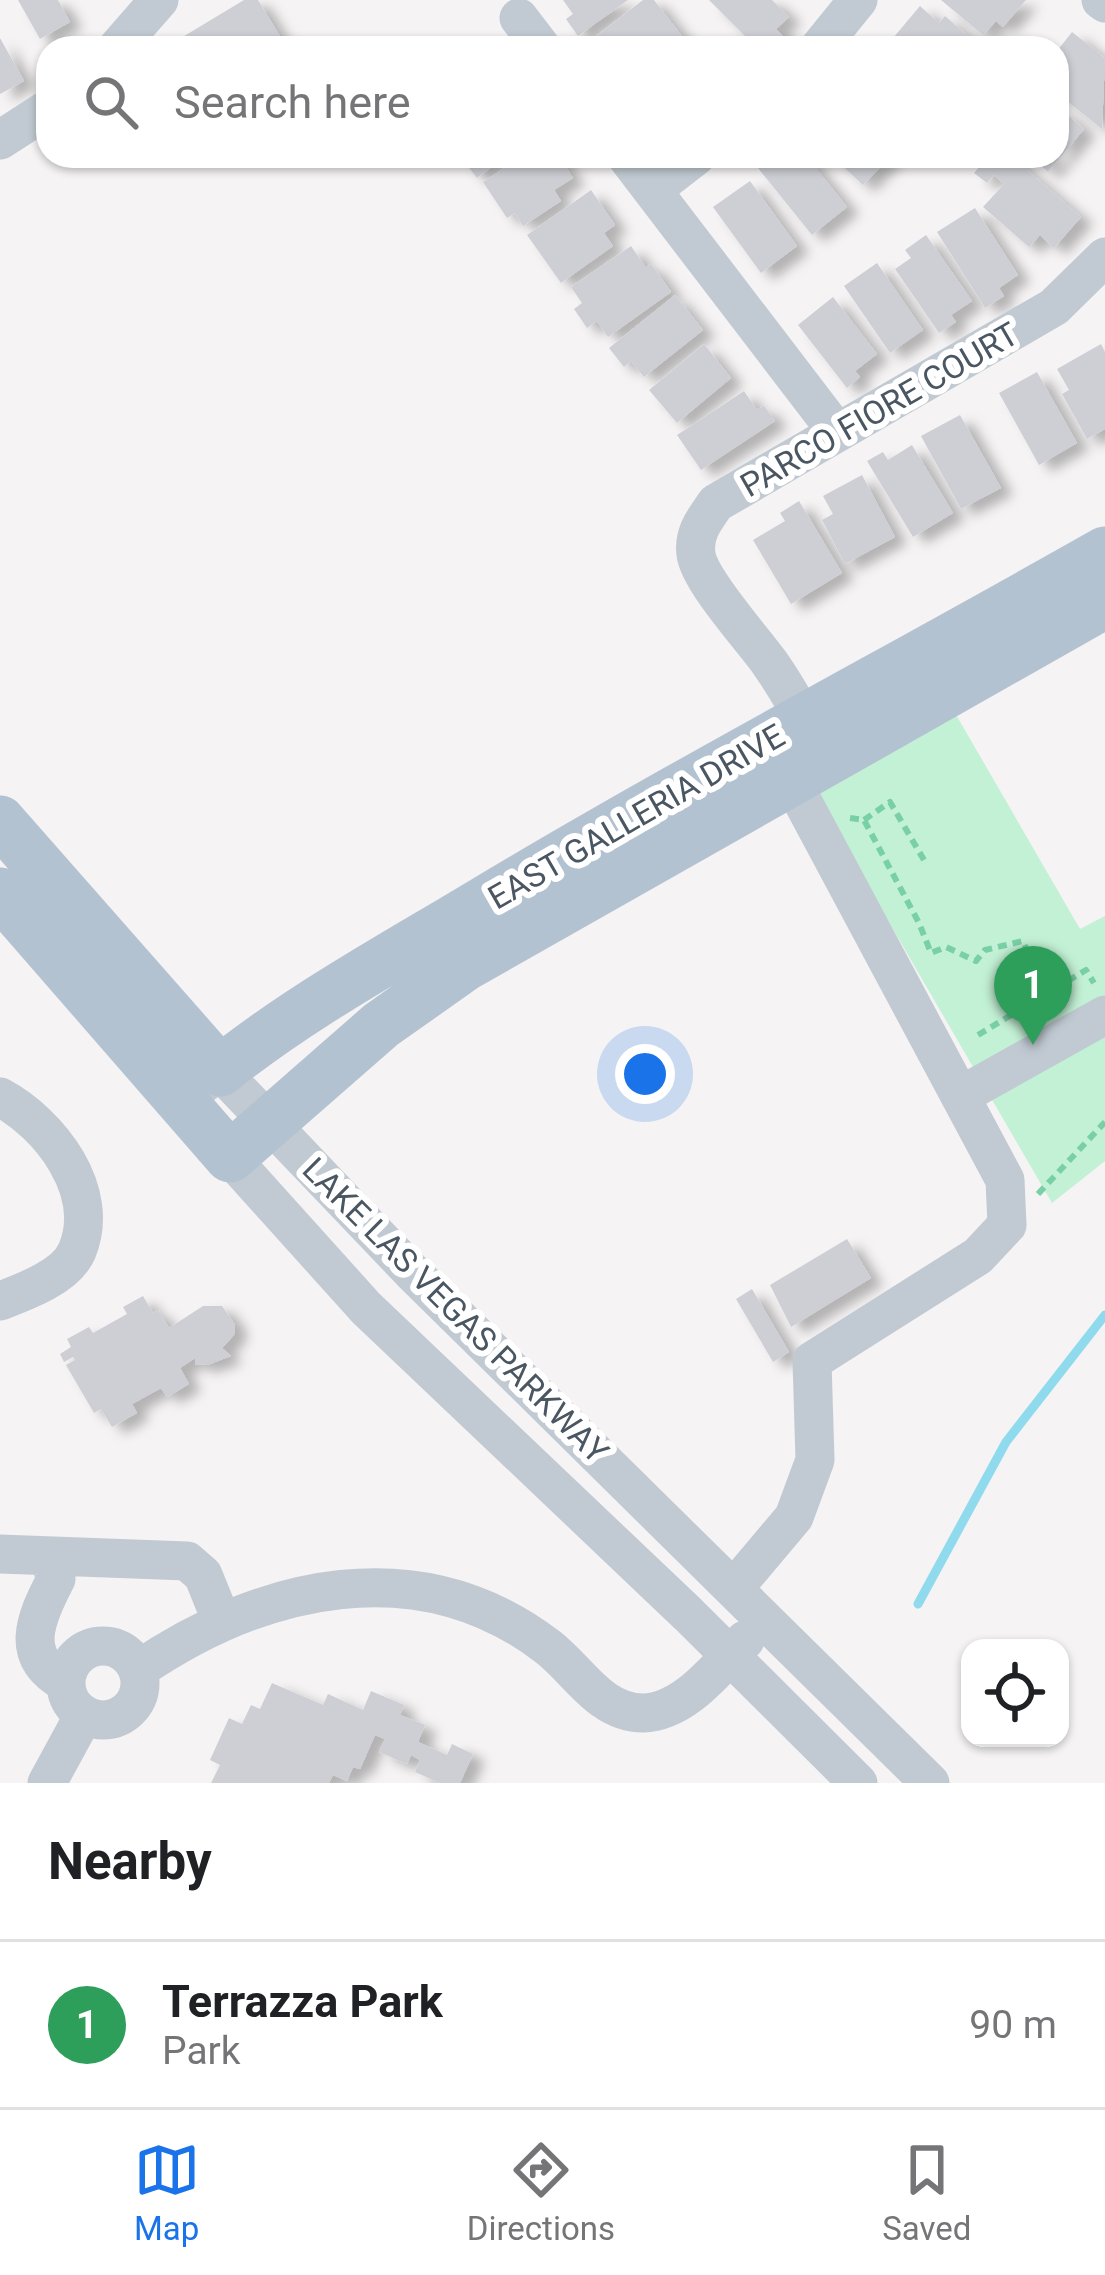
<!DOCTYPE html>
<style>
body{margin:0;font-family:Roboto,sans-serif;background:#f2f2f2;color:#202124}
.controls{position:absolute;right:36px;bottom:36px;display:grid;overflow:hidden;border-radius:24px;box-shadow:0 3px 9px #0004}
.controls button{width:108px;height:108px;display:grid;place-items:center;padding:0;border:0;border-bottom:3px solid #e0e0e0;background:#fff;color:#202124;font:60px sans-serif}
.you{position:absolute;left:645px;top:1074px;width:42px;height:42px;margin:-30px;border:9px solid #fff;border-radius:50%;background:#1a73e8;box-shadow:0 0 0 18px #1a73e833}
.badge{display:grid;place-items:center;width:78px;height:78px;border-radius:50%;background:#1a73e8;color:#fff;font-size:39px;font-weight:700}
.pin{position:absolute;translate:-50% -99px;filter:drop-shadow(0 3px 6px #0008)}
.pin::after{content:'';position:absolute;top:63px;width:42px;height:36px;background:inherit;clip-path:polygon(0 0,100% 0,50% 100%)}
.list{margin:0;padding:0;list-style:none}
h2{display:flex;justify-content:space-between;align-items:center;height:156px;margin:0;padding:0 48px;font-size:51px}
h2 small{font-size:39px;font-weight:400;color:#757577}
.list li{display:grid;grid-template-columns:78px 1fr auto;gap:36px;align-items:center;box-sizing:border-box;height:168px;padding:0 48px;border-top:3px solid #e0e0e0}
.list b{display:block;font-size:45px;white-space:nowrap}
.list p{margin:0;font-size:39px;white-space:nowrap;color:#757577}
.list em{font-size:39px;font-style:normal;color:#757577}
.icon{flex:none;width:66px;height:66px;fill:none;stroke:currentColor;stroke-width:2;stroke-linecap:round;stroke-linejoin:round}
.map{position:relative;flex:none;width:1105px;height:1783px;overflow:hidden}
.search{position:absolute;background:#fff;box-shadow:0 3px 9px #0004;left:36px;right:36px;top:36px;height:132px;display:flex;align-items:center;gap:30px;box-sizing:border-box;padding:0 42px;border-radius:36px;color:#757577;font-size:45px}
.sheet{height:324px;background:#fff}
nav{display:flex;justify-content:space-around;align-items:center;box-sizing:border-box;height:168px;border-top:3px solid #e0e0e0;background:#fff;font-size:33px;color:#757577}
nav a{display:grid;justify-items:center;gap:6px}
nav .on{color:#1a73e8}
.map>svg:first-child{display:block}
.green{fill:#c3f1d5}
.lines{fill:none;stroke-linecap:round;stroke-linejoin:round}
.stream{stroke:#90daee;stroke-width:9}
.building{fill:#cdcfd5;filter:url(#shadow)}
.path{stroke:#7ad0a6;stroke-width:6;stroke-dasharray:9 6;stroke-linecap:butt}
.minor{stroke:#c1cad2;stroke-width:39}
.major{stroke:#b3c2d1;stroke-width:51}
.labels{text-anchor:middle;stroke-width:12;stroke-linejoin:round;paint-order:stroke}
.street-label{font-size:33px;fill:#4a5661;stroke:#fff}
</style>
<div class="map">
<svg width="1105" height="1783" viewBox="0 0 1105 1783">
<defs>
<filter id="shadow"><feDropShadow dx="12" dy="7" stdDeviation="6" flood-color="#0004"/></filter>
</defs>
<rect width="100%" height="100%" fill="#f5f3f3"/>
<path class="green" d="M955,713L1080,929L1105,916V1161L1052,1203L814,793Z"/>
<g class="lines">
<path class="stream" d="M918,1604L1006,1442L1105,1315"/>
</g>
<path class="building" d="M18,0H58L70,22L40,39Z
M244,0H258L287,48H180L176,41Z
M563,0H628L578,36L566,19L573,14Z
M643,0H654L685,40L675,48H604L595,37Z
M709,0H772L789,17L776,29L784,37L773,48H757Z
M941,0H1026L1003,27L996,21L983,35Z
M920,6L939,23L945,16L982,48H892L888,44Z
M1072,32L1105,58L1102,129L1057,93V51Z
M0,38L24,81L0,94Z
M1057,106L1084,129L1048,172L1030,156H1057Z
M460,156H506L477,178Z
M523,156H559L573,178L554,190L561,201L523,226L515,213L507,218L483,182Z
M782,156H806L847,207L812,235L758,168Z
M832,156H891L863,185Z
M989,156H1011L1081,217L1054,248L1040,235L1029,247L983,207L1004,184L994,175L987,183L974,173Z
M750,181L797,246L761,273L713,207Z
M591,190L615,225L604,233L613,246L561,283L527,235Z
M975,208L1018,275L999,288L1004,296L985,308L937,232Z
M926,235L972,301L951,315L956,322L939,333L895,269L911,258L905,250Z
M631,246L646,268L651,264L671,292L608,337L597,321L587,328L574,309L582,303L571,287Z
M877,263L923,330L890,353L844,286Z
M675,295L703,330L644,377L631,361L624,367L609,348Z
M833,297L877,354L855,371L860,377L847,388L798,325Z
M704,344L731,378L677,423L649,390Z
M1101,344L1105,352V429L1087,439L1062,394L1069,390L1057,369Z
M1037,372L1077,443L1039,465L999,393Z
M744,391L757,410L764,406L775,421L701,470L677,435Z
M960,415L1001,488L961,509L921,436Z
M912,445L953,513L913,537L867,461L883,452L888,460Z
M862,475L895,537L845,564L822,520L833,514L823,496Z
M799,501L842,573L791,604L753,540L785,521L780,513Z
M847,1239L871,1278L791,1327L770,1285Z
M752,1289L789,1352L773,1362L736,1299Z
M143,1296L153,1313L158,1310L169,1328L203,1306H222L235,1325L234,1335L222,1348L231,1356L207,1365L195,1364V1358L180,1368L189,1384L167,1397L161,1388L132,1404L137,1413L112,1427L101,1409L94,1413L66,1365L75,1360L73,1357L64,1362L60,1354L71,1347L67,1339L89,1327L93,1333L127,1314L123,1307Z
M272,1683L323,1705L328,1694L363,1710L371,1691L404,1705L400,1715L425,1725L418,1742L447,1755L452,1744L473,1754L460,1783H440L415,1772L420,1760L411,1755L407,1764L379,1752L385,1739L375,1735L360,1769L353,1767L347,1781L333,1775L329,1783H211L220,1765L210,1760L229,1718L242,1724L251,1705L260,1709Z"/>
<g class="lines">
<path class="path" d="M850,818L864,820L919,923L931,953L946,947L976,961L985,950L1023,941L1045,995
M864,820L890,802L924,860
M978,1035L1086,970L1094,983
M1038,1194L1105,1122"/>
<path class="minor" d="M1101,0L1105,3
M519,18L542,48
M117,48L159,0
M819,48L858,0
M0,140L48,109
M626,156L837,432
M652,190L696,156
M817,742C802,715 787,687 769,662C751,637 699,580 696,554C693,533 705,519 716,503L1054,307L1105,257
M199,1087L220,1071L412,1272L930,1783
M960,1096L1105,1015
M0,1097C50,1124 102,1191 77,1251C66,1277 24,1292 0,1301
M230,1157L366,1308L688,1614L858,1783
M0,1554L187,1561L203,1575L222,1622
M49,1557L56,1579C35,1619 18,1657 66,1683
M735,1587L794,1517L815,1460L812,1361L978,1256L1007,1225L1005,1180L791,780
M66 1683a37 37 0 1 1 74 0a37 37 0 1 1-74 0Z
M138,1670C262,1585 419,1548 548,1647C579,1671 600,1713 643,1713C685,1712 718,1667 745,1640
M47,1783L84,1715"/>
<path class="major" d="M0,821L220,1071C300,1007 392,957 480,904C685,781 897,670 1105,552
M0,893L230,1157L381,1025L466,965L1105,603"/>
</g>
<g class="labels">
<g class="street-label">
<text transform="translate(879 409) rotate(-30)" y="12">PARCO FIORE COURT</text>
<text transform="translate(636 816) rotate(-30)" y="12">EAST GALLERIA DRIVE</text>
<text transform="translate(456 1310) rotate(45)" y="12">LAKE LAS VEGAS PARKWAY</text>
</g>
</g>
</svg>
<div class="controls">
<button><svg class="icon" aria-label="locate" viewBox="0 0 24 24"><circle cx="12" cy="12" r="6"/><path d="M12 2v4M12 18v4M2 12h4M18 12h4"/></svg></button>
</div>
<div class="you"></div>
<div class="pin badge" style="left:1033px;top:1045px;background:#2e9e5b">1</div>
<div class="search"><svg class="icon" aria-label="search" viewBox="0 0 24 24"><circle cx="10" cy="10" r="6"/><path d="M15 15l6 6"/></svg>Search here</div>
</div>
<section class="sheet">
<h2>Nearby<small></small></h2>
<ul class="list">
<li><span class="badge" style="background:#2e9e5b">1</span><div><b>Terrazza Park</b><p>Park</p></div><em>90 m</em></li>
</ul>
</section>
<nav>
<a class="on"><svg class="icon" aria-label="map" viewBox="0 0 24 24"><path d="M3 6l6-2 6 2 6-2v14l-6 2-6-2-6 2zM9 4v14M15 6v14"/></svg>Map</a>
<a><svg class="icon" aria-label="directions" viewBox="0 0 24 24"><path d="M12 3l9 9-9 9-9-9zM9 14v-3h6M13 9l2 2-2 2"/></svg>Directions</a>
<a><svg class="icon" aria-label="saved" viewBox="0 0 24 24"><path d="M7 4h10v16l-5-4-5 4z"/></svg>Saved</a>
</nav>
